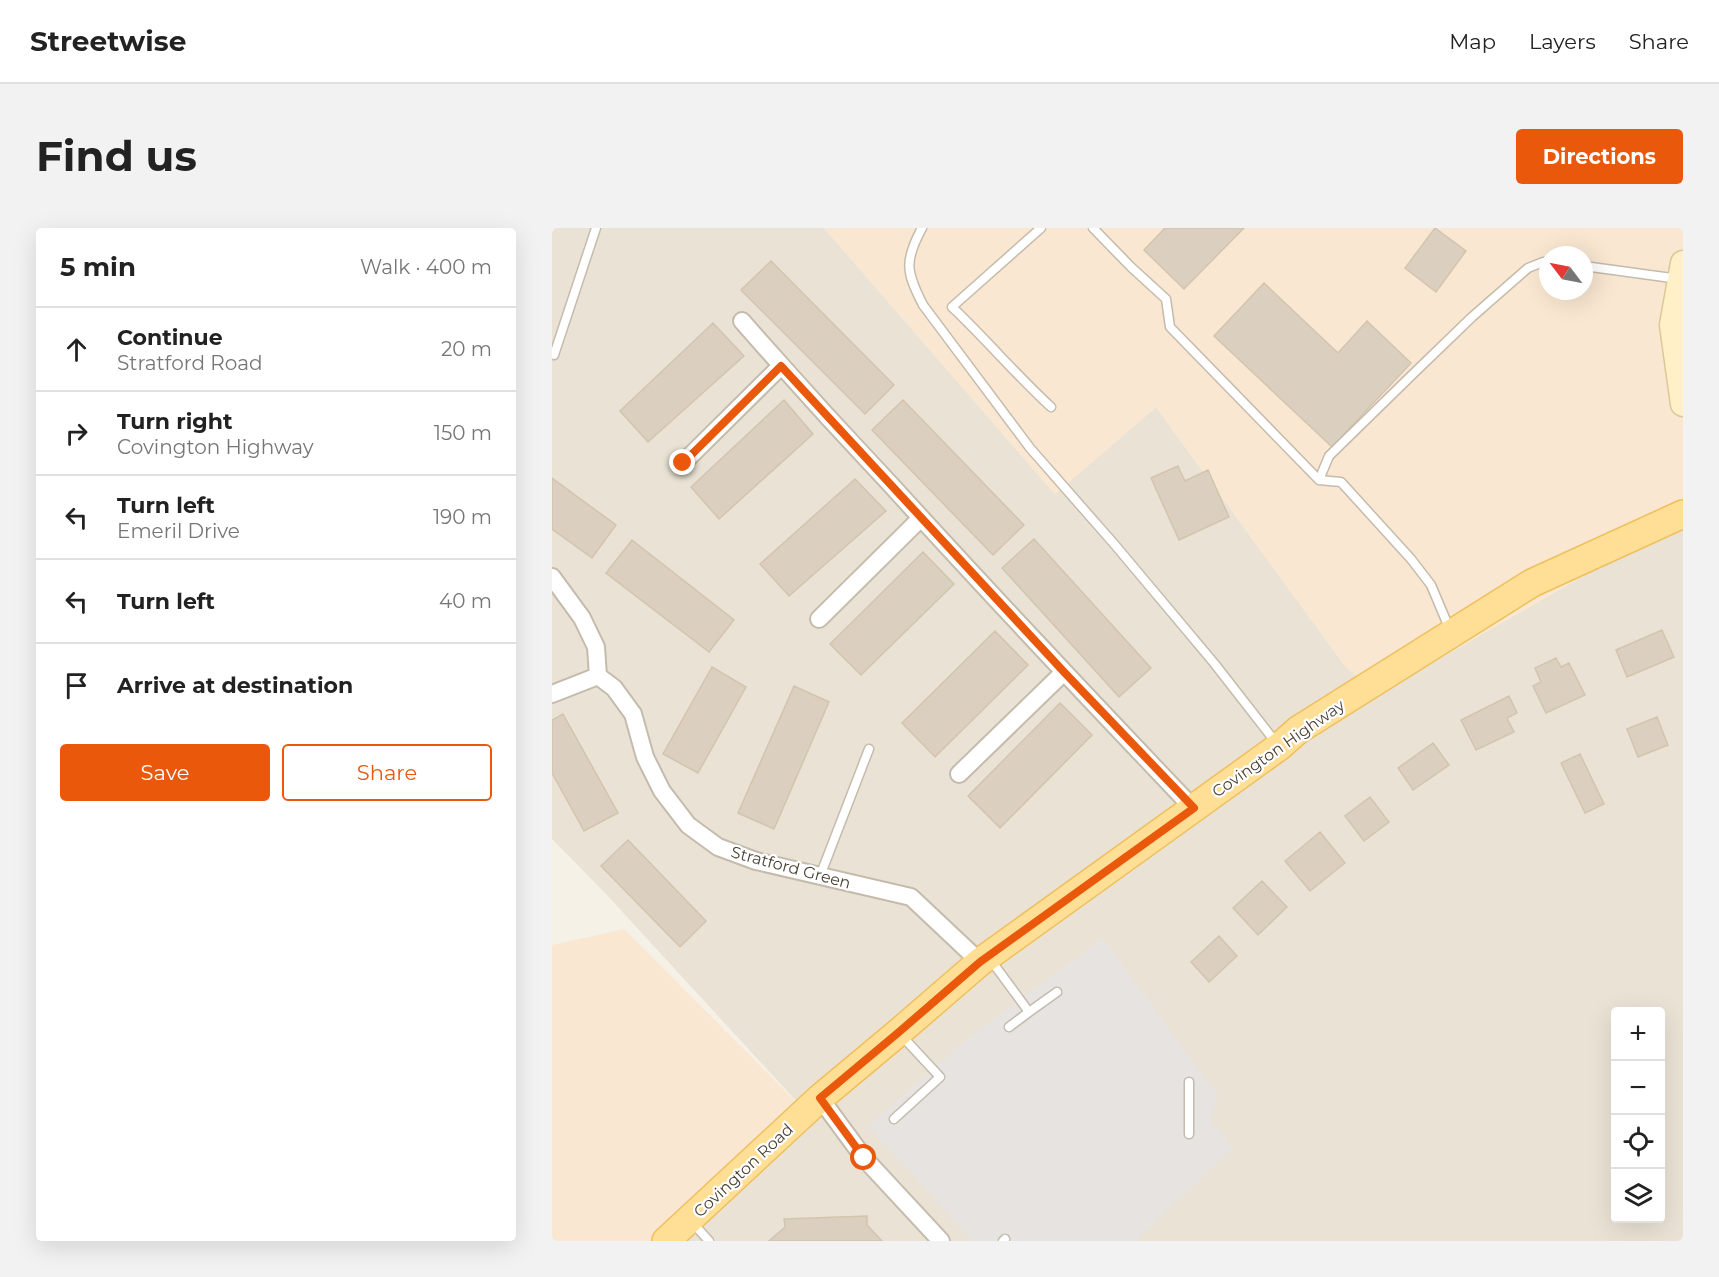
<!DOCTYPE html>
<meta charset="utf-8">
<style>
body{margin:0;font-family:Montserrat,sans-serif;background:#f2f2f2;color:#222}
.controls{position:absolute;right:18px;bottom:18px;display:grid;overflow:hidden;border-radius:6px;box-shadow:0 6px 24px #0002}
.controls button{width:54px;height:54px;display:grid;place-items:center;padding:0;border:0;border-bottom:2px solid #e0e0e0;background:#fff;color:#222;font:30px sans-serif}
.compass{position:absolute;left:987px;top:18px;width:54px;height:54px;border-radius:50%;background:#fff;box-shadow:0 6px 24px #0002;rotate:302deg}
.stop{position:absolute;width:18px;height:18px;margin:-14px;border:4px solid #ea580c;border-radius:50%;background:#fff}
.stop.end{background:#ea580c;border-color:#fff;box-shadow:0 2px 6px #0008}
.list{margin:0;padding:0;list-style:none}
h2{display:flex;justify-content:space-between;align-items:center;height:78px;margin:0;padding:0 24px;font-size:26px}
h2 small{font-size:20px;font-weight:400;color:#767676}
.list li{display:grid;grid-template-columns:39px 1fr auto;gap:18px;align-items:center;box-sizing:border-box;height:84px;padding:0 24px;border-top:2px solid #e0e0e0}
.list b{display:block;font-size:22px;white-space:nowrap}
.list p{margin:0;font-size:20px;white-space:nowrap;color:#767676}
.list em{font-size:20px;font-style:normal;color:#767676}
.actions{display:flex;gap:12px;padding:18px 24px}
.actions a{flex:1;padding:14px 0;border:2px solid #ea580c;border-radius:6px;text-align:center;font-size:21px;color:#ea580c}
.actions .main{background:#ea580c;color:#fff}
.icon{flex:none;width:33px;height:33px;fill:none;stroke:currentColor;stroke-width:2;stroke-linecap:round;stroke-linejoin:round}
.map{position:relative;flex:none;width:1131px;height:1013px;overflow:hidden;border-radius:6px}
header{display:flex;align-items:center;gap:36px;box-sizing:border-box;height:84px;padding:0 30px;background:#fff;border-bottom:2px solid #e0e0e0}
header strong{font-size:28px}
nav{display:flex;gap:33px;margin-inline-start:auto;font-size:21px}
.intro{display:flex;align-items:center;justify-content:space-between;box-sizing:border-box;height:144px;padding:0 36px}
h1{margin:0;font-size:42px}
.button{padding:15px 27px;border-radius:6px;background:#ea580c;color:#fff;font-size:21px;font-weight:700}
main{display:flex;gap:36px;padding:0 36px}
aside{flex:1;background:#fff;border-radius:6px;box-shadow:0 6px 24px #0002}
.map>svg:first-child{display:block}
.residential{fill:#eae3d5;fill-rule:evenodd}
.commercial{fill:#f9e7d1;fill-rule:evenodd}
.parking{fill:#e6e3e0}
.building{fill:#dbcfbf;stroke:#d3c4ae;stroke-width:1.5}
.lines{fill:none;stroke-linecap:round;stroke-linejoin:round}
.service-casing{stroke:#c5bbac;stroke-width:11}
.minor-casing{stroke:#c5bbac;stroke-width:20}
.secondary-casing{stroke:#dcc795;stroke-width:27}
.primary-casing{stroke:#efbf5c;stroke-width:30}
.service{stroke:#fff;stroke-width:8}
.minor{stroke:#fff;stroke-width:16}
.secondary{stroke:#fff0c7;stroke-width:24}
.primary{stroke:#ffdf96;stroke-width:27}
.route{stroke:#ea580c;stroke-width:8}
.labels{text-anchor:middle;stroke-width:4.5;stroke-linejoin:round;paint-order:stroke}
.street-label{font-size:16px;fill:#494135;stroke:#fff}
</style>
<header>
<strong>Streetwise</strong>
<nav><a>Map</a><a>Layers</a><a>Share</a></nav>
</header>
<div class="intro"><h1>Find us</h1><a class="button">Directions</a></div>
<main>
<aside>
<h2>5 min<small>Walk · 400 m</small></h2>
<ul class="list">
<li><svg class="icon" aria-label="ahead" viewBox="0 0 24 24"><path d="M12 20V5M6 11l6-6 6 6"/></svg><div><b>Continue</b><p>Stratford Road</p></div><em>20 m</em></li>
<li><svg class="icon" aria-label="right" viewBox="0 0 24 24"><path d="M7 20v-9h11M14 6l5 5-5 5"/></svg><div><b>Turn right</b><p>Covington Highway</p></div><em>150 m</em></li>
<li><svg class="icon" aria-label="left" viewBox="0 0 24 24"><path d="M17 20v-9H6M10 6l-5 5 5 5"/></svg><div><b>Turn left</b><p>Emeril Drive</p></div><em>190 m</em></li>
<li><svg class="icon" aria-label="left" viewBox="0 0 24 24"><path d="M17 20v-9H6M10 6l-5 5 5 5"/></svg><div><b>Turn left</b></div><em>40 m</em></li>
<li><svg class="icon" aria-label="arrive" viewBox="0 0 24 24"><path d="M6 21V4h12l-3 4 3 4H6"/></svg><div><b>Arrive at destination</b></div></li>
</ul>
<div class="actions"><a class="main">Save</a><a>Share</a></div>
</aside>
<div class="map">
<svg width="1131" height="1013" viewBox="0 0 1131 1013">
<rect width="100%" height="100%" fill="#f5f1e7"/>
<path class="residential" d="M0,0H272L503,266L604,179L793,438L1131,291V1013H122L257,887L53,665L0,611ZM1064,784H1108V990H1064Z"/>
<path class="commercial" d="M272,0H1131V291L823,468L793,438L604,179L503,266ZM996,27H1032V63H996Z
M72,701L257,887L121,1013H0V717Z"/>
<path class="parking" d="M551,710L666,868L659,892L681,920L583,1013H421L316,898L418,809Z"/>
<path class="building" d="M613,0H692L632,61L592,22Z
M883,0L914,23L884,64L853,40Z
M219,33L342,157L313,186L189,62Z
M712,55L786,125L815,93L859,135L780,219L662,108Z
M161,95L192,128L96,214L68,183Z
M232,172L261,206L167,291L139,259Z
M351,172L472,297L441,327L320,202Z
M626,238L633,253L656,242L677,289L627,312L599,250Z
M0,250L64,297L40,330L0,301Z
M303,251L334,283L237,368L208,336Z
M482,311L599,440L567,469L450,340Z
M80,312L182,392L157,424L54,345Z
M371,324L402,356L309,447L278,416Z
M1110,402L1122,429L1075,449L1064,422Z
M443,403L476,437L383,529L350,495Z
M1004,430L1009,439L1017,435L1033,467L994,485L981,458L989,454L983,440Z
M160,439L194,459L146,545L111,526Z
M242,458L277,474L222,601L186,585Z
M957,468L965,485L955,490L962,504L924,522L909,492Z
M508,475L540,507L448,600L416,568Z
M11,486L66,585L32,603L0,545V492Z
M1105,489L1116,517L1086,529L1075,501Z
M881,515L897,537L861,562L846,540Z
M1028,526L1052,576L1033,585L1009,535Z
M818,569L837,594L812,613L793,588Z
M768,604L793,635L758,663L733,633Z
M76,612L154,693L128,719L49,638Z
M710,653L735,679L706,707L681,680Z
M667,708L685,728L657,754L639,734Z
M315,988V997L330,1013H217L233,999L232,991Z"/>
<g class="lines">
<defs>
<path id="service" d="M370,0C352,33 354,44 371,77L478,220L563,317L662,435L725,516
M489,0L400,79C434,111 464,147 499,179
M541,0L579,39L614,71L618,99L767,252L789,254L859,331L879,357L898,402
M1032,38L1127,51
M2,127L44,0
M767,252L777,228L863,144L920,89L976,40L991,34H996
M268,648L317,521
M438,731L477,784L457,799
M477,784L505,764
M637,854V906
M342,891L388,849L349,807
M139,993L157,1013
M451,1013L453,1011"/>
<path id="minor" d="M190,93C239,149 289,204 340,258C439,367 540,474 642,581
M131,235L229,138
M0,349L30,390L44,419L46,448L62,460L81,486L93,529L110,563L136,597L166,619L204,633L359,669L428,734
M267,391L369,290
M0,466L46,448
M407,546L512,444
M268,870L312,930L389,1013"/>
<path id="secondary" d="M1131,35L1120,97L1131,176"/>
<path id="primary" d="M114,1013L268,870L347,804L428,734L728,518L746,502L980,355L1131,286"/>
</defs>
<use href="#service" class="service-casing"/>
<use href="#minor" class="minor-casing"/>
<use href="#secondary" class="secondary-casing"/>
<use href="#primary" class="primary-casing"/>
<use href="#service" class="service"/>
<use href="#minor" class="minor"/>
<use href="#secondary" class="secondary"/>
<use href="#primary" class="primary"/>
</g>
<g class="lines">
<path class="route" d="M131,235L229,138L512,444L642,580L428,734L347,804L268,870L312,930"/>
</g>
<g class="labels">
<g class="street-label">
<text transform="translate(726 520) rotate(-35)" y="6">Covington Highway</text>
<text transform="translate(239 639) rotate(15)" y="6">Stratford Green</text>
<text transform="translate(191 942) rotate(-43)" y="6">Covington Road</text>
</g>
</g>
</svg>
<div class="controls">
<button>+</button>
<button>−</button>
<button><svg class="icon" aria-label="locate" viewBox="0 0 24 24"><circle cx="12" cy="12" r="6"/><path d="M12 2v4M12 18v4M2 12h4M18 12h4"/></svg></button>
<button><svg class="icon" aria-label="layers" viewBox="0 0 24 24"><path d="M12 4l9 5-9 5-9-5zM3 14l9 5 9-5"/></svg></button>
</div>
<svg class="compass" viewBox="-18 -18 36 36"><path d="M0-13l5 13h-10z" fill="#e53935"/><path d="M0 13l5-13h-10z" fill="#767676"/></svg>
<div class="stop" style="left:312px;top:930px"></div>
<div class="stop end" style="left:131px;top:235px"></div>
</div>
</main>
